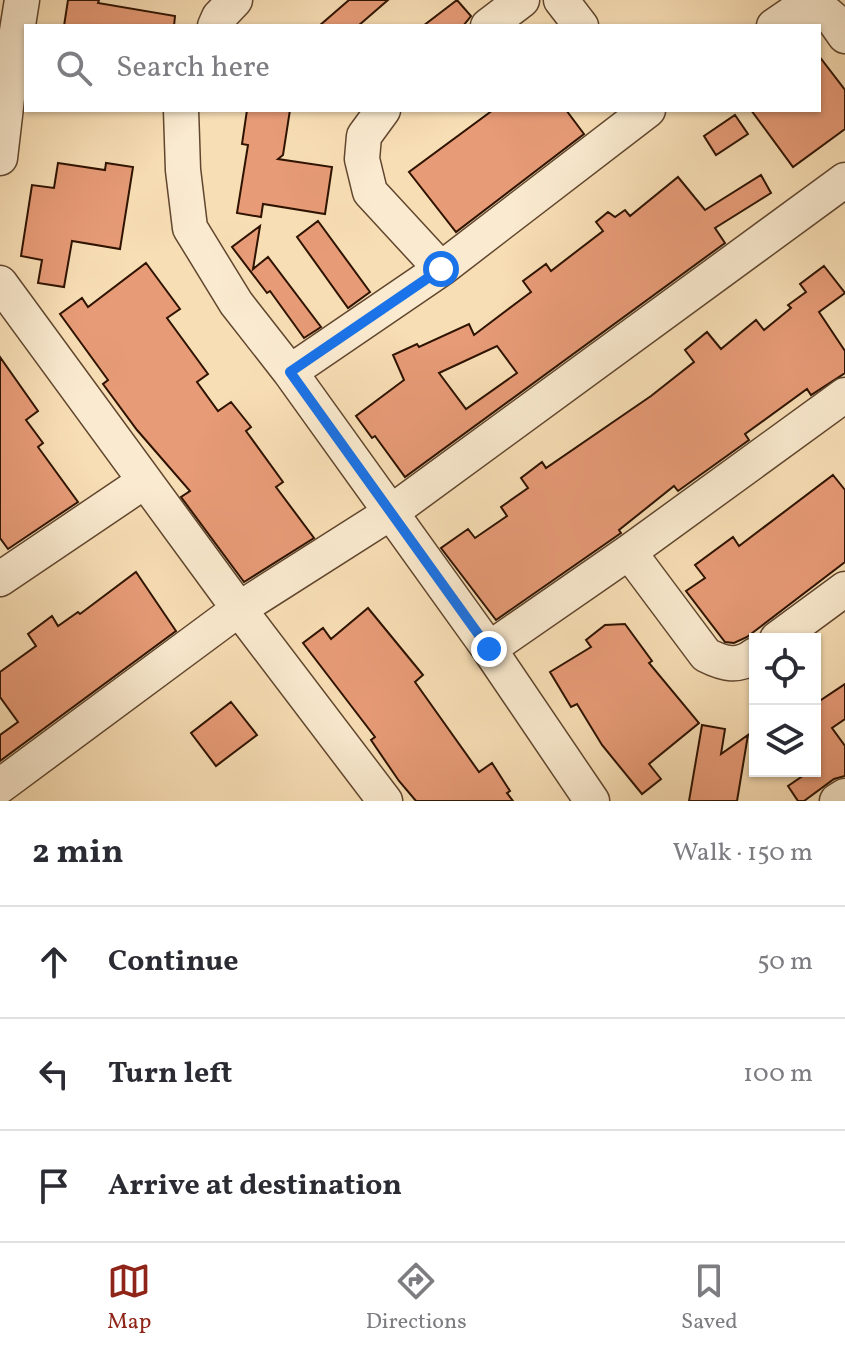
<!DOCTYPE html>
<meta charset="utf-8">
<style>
body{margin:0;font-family:Vollkorn,serif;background:#f2f2f3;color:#2b2b33}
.controls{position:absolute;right:24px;bottom:24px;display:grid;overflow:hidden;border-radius:0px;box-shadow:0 2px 6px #0004}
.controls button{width:72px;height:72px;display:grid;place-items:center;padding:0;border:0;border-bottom:2px solid #e1e1e2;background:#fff;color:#2b2b33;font:40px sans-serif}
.stop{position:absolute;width:24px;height:24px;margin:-18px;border:6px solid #1a73e8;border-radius:50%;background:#fff}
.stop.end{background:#1a73e8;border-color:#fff;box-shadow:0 2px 8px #0008}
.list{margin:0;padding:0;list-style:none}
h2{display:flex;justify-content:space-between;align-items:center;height:104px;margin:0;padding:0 32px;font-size:34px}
h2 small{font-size:26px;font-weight:400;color:#7c7c81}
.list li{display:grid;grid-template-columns:52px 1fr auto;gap:24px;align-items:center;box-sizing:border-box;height:112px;padding:0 32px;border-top:2px solid #e1e1e2}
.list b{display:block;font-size:30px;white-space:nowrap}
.list em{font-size:26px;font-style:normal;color:#7c7c81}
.icon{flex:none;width:44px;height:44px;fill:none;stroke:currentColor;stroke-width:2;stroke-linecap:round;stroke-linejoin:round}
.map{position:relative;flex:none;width:845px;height:801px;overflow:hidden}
.search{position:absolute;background:#fff;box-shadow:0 2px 6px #0004;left:24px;right:24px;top:24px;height:88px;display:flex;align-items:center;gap:20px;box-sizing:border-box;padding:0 28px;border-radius:0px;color:#7c7c81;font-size:30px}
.sheet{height:440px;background:#fff}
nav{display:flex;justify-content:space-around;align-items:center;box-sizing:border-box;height:112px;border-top:2px solid #e1e1e2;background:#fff;font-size:22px;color:#7c7c81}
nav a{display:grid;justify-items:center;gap:4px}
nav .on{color:#8f2418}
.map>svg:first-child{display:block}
.building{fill:#e79b77;stroke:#2e1301;stroke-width:2;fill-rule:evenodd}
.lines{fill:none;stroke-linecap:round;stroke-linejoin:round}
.minor-casing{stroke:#60462e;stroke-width:37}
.minor{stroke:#faeacf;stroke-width:34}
.route{stroke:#1a73e8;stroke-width:10}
</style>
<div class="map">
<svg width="845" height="801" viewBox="0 0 845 801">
<rect width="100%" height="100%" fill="#f8deb5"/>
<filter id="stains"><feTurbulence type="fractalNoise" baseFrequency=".0025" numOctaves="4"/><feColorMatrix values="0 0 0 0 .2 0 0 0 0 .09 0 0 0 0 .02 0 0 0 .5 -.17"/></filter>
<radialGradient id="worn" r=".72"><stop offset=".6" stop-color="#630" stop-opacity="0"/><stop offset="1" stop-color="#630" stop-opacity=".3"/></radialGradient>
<path class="building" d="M68,0H99L98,3L175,16L174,26H64Z
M349,0H388L358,26H319Z
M457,0L471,16L463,26H423Z
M819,56L845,90V129L793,167L751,110H819Z
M247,110H290L283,155L278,159L332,167L325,214L263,204L261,217L237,213L248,145L242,144Z
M493,110H566L584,134L456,232L409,172Z
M735,115L748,134L716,155L704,136Z
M58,163L105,170L106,163L133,167L120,249L72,241L64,287L38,283L42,260L21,256L32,185L54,188Z
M761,175L771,193L715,228L725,243L405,477L375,436L372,438L356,416L404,380L393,355L417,344L419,347L469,324L474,335L531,292L523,281L546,264L551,271L603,231L596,222L608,212L615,217L625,210L630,216L678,177L705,210ZM497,346L517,373L466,409L439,373Z
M318,221L370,292L348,308L297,237Z
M260,226L253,269L268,257L321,327L304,338L270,291L267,293L232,247Z
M146,263L180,309L167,318L208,374L197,382L218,411L231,402L251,427L246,431L283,482L276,487L314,538L244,582L181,497L190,491L137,430L103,384L108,380L60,314L82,298L88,307Z
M824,266L845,293L819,312L845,351V373L811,395L807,389L745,434L749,440L678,491L674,486L619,530L621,533L496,620L441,548L468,529L475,538L507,516L501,507L528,488L521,478L542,462L546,468L651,396L694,362L685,350L707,332L721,349L756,320L764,330L791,308L788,305L806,292L800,284Z
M0,357L38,411L26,420L43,443L38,447L78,502L8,549L0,538Z
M833,475L845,490V562L747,637L734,643L725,642L686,591L705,578L695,565L733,537L739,546Z
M136,572L176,631L0,761V735L18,722L0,697V672L36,646L28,634L52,616L58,626L78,612L80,614Z
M368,608L423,675L415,682L479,772L492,763L510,791L507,793L513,801H416L399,781L371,740L375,737L303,643L323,628L331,639Z
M625,624L652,661L649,663L699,723L649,764L661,779L642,794L602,745L577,704L571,707L550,672L591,647L586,640L605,625Z
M845,684V719L832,728L845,746V776L834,779L804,801H798L788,786L810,771H815V704Z
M231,702L257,735L216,766L191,733Z
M702,725L725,729L721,754L748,735L737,801H689Z"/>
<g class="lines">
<defs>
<path id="minor" d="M561,0L581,26
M215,26L219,17L235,0
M488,26L522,0
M774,26L796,11L820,8L833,19L845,36
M181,110L183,170L190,228L236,303L290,372L489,649L592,801
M383,110L364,136L362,159L370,192L441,269
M0,158L9,81L22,0
M0,283L239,609L385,801
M290,372L441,269L648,110
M629,552L706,655C724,664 738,668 755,655
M0,579L145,481
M777,639L845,589
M489,649L629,552L845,395
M0,786L239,609L390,513L845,180
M837,801L845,796"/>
</defs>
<use href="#minor" class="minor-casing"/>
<use href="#minor" class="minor"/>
</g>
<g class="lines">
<path class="route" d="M441,269L290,372L489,649"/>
</g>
<rect width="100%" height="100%" filter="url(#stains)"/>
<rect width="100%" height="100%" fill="url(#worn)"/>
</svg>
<div class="controls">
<button><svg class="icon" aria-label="locate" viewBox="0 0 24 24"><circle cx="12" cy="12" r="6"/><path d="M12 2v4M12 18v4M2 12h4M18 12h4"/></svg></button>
<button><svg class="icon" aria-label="layers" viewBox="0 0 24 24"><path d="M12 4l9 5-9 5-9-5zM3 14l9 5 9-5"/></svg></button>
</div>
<div class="stop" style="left:441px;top:269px"></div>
<div class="stop end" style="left:489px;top:649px"></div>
<div class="search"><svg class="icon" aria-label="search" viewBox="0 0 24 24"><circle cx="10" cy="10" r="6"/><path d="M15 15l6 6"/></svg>Search here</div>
</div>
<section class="sheet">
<h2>2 min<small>Walk · 150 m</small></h2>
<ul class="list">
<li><svg class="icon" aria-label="ahead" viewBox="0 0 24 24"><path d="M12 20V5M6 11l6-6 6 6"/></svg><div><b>Continue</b></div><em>50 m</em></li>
<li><svg class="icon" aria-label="left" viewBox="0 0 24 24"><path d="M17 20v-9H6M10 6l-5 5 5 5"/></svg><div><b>Turn left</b></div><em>100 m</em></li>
<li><svg class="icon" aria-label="arrive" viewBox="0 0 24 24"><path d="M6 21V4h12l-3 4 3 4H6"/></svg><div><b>Arrive at destination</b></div></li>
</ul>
</section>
<nav>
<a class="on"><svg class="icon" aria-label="map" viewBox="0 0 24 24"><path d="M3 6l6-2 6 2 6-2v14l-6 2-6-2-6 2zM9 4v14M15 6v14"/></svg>Map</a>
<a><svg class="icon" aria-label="directions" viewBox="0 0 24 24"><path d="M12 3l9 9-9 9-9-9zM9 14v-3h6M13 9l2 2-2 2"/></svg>Directions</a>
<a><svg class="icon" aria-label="saved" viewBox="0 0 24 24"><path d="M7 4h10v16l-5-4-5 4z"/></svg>Saved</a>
</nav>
